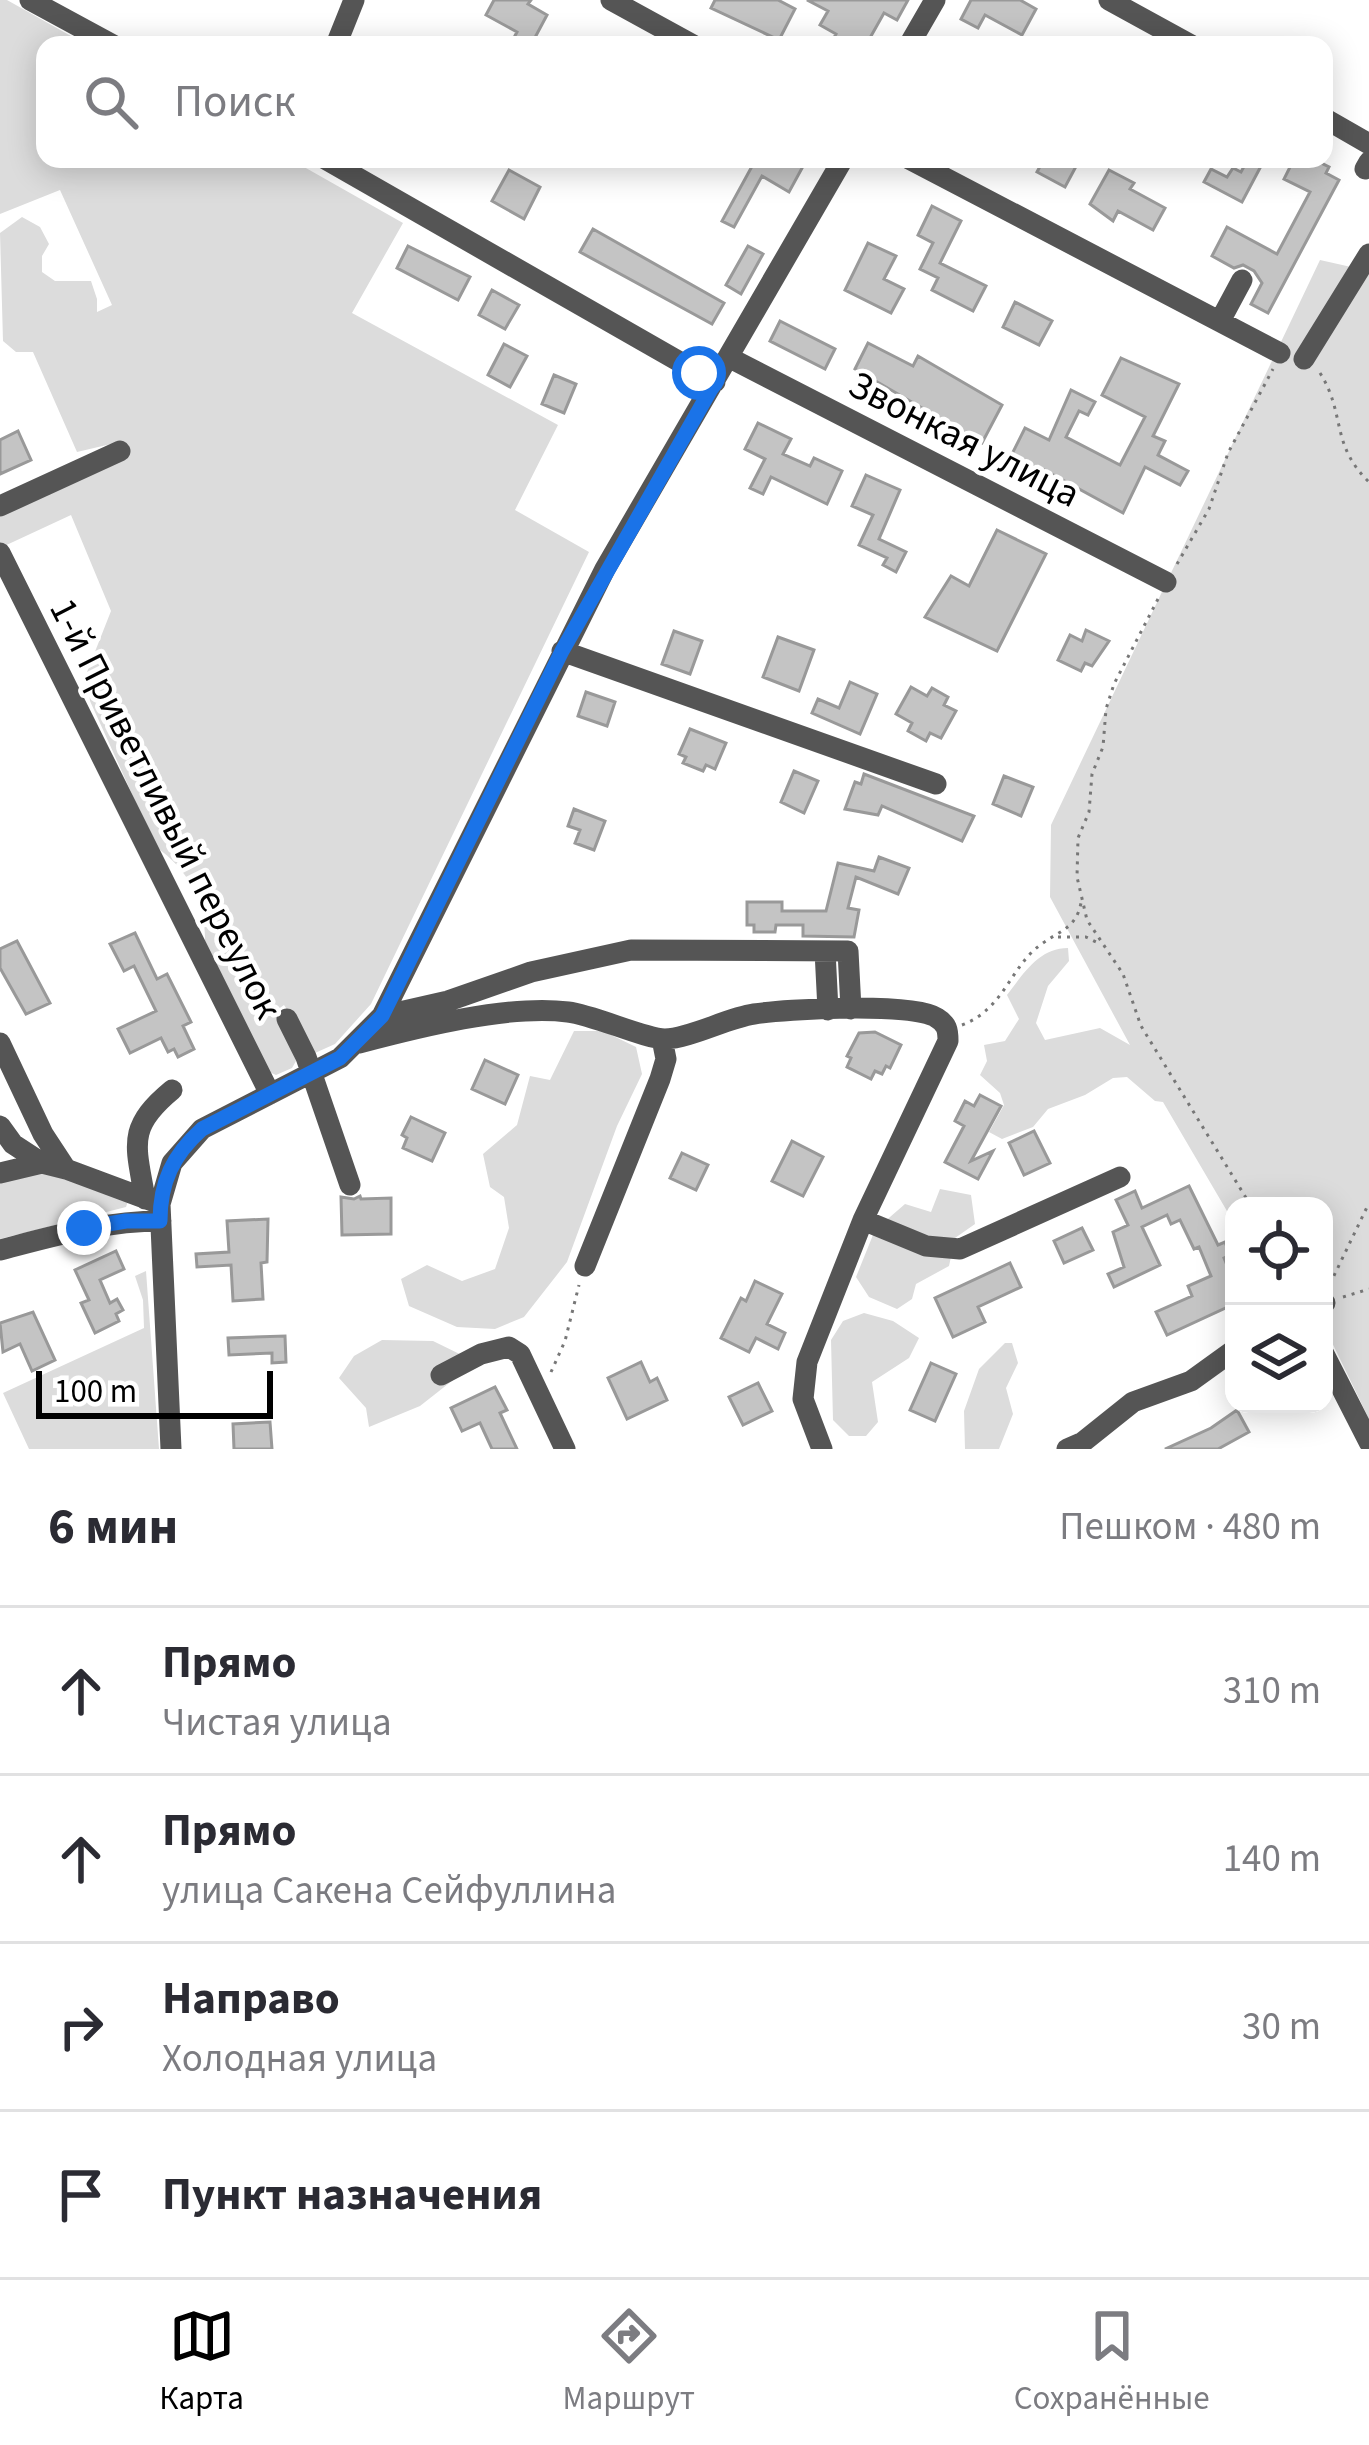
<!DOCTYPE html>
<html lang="ru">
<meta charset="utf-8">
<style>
body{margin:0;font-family:"Source Sans 3",sans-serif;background:#f2f2f3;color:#2b2b33}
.controls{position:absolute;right:36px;bottom:36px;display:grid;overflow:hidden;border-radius:24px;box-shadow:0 6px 30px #0003}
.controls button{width:108px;height:108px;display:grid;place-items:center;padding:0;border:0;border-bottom:3px solid #e1e1e2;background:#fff;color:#2b2b33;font:60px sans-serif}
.scale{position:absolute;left:36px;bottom:30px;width:237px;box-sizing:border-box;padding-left:12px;border:6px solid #000;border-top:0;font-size:33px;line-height:42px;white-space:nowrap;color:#000;-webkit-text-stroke:9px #fff;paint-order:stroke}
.stop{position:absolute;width:36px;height:36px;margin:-27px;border:9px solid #1a73e8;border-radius:50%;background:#fff}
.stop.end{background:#1a73e8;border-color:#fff;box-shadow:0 3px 12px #0008}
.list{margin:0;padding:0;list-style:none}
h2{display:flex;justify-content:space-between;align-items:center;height:156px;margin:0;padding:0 48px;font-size:51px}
h2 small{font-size:39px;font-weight:400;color:#7c7c81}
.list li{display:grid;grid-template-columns:78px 1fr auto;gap:36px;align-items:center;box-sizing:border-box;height:168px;padding:0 48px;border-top:3px solid #e1e1e2}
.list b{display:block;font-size:45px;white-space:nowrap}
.list p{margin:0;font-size:39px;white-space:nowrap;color:#7c7c81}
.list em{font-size:39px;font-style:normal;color:#7c7c81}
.icon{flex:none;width:66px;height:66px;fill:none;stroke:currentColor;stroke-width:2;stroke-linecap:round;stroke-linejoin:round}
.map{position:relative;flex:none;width:1369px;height:1449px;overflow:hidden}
.search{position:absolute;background:#fff;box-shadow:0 6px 30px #0003;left:36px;right:36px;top:36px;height:132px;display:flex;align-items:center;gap:30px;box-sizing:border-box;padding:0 42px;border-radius:24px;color:#7c7c81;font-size:45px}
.sheet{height:828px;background:#fff}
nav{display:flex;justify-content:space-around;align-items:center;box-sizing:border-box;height:168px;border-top:3px solid #e1e1e2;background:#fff;font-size:33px;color:#7c7c81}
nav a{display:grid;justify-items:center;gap:6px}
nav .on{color:#000}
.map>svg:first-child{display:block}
.green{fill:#dcdcdc}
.building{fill:#c4c4c4;stroke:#999;stroke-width:3}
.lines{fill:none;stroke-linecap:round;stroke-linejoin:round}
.path{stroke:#777;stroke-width:3;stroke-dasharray:3 6;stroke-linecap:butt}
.minor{stroke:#555;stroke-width:21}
.route{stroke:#1a73e8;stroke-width:15}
.labels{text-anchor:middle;stroke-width:9;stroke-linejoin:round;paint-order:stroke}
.street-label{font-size:39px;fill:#000;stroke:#fff}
</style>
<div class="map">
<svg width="1369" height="1449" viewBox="0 0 1369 1449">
<rect width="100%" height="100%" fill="#fff"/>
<path class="green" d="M0,0H7L87,45H45V159H290L403,223L352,313L558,425L515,510L589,552L371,1004L335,1044L315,1053L284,1005L277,1010L296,1061L292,1068L276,1075L267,1071L205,941C206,903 188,869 156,847L90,701L87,672L111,611L71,515L0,548V513L111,444L77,452L33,352H16L3,341L0,233L22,217L40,227L49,244L42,256V272L55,281H91L97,299V312L112,305L60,190L0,214Z
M1320,260L1369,271V1419L1324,1326V1206H1234V1223L1163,1102L1155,1101L1127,1077L1113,1078L1085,1095L1048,1109L1033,1127L1002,1139L989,1132L1004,1105L1000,1093L980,1075L987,1061L984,1045L1005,1041L1019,1019L1007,995C1024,973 1039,948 1068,948L1069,961L1048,986L1036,1023L1045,1040L1100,1028L1130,1045L1050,897L1051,825Z
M574,1031H603L636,1047L642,1074L617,1126L567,1262L524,1317L495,1329L457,1327L409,1306L401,1279L427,1265L462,1281L495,1269L509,1228L504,1197L490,1187L483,1154L517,1125L530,1076L550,1080Z
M33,1173L62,1174L128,1201L126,1207L0,1239V1182Z
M940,1189L971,1195L975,1224L955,1238L949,1266L916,1284L912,1299L897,1309L869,1297L856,1277L875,1230L905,1204L931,1212Z
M146,1271L159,1449H29L3,1393L144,1328L143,1300L135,1276Z
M864,1313L893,1321L919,1338L909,1358L872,1382L878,1422L866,1436H849L833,1420L831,1340L843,1321Z
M382,1340L433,1341L476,1362L420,1406L369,1427L366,1408L339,1378L354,1356Z
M1005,1343H1012L1018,1363L1006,1388L1013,1414L999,1449H965L964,1411L979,1369Z"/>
<path class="building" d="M494,0H531L528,4L547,15L531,45H510L517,32L486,15Z
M715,0H778L795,9L779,40L711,8Z
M807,0H908L897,20L884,13L866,45H830L836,34L820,25L828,11Z
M971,0H1020L1036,9L1022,35L985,15L978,28L961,19Z
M756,159H807L789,192L762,176L734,227L722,221Z
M1044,159H1080L1065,187L1037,172Z
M1248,159L1261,166L1242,202L1204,182L1211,169L1227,177L1233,168L1241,172Z
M1294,159L1309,164L1313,159L1329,167L1326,173L1339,180L1268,313L1251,304L1262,283L1254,271L1243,265L1234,268L1212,256L1227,227L1277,254L1310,192L1284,179Z
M509,170L540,187L524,219L492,201Z
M1109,170L1134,183L1130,189L1165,208L1153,230L1118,211L1113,221L1090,204Z
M932,206L961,221L940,263L986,286L973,311L932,290L938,278L920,269L933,243L918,235Z
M593,229L724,303L712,324L580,252Z
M868,243L896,256L884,279L904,289L891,313L845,290Z
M408,246L470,277L458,300L397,268Z
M748,246L763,254L741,294L726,285Z
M492,290L519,305L505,329L479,315Z
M1015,302L1052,321L1039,345L1003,327Z
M780,321L835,349L825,369L770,341Z
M868,343L913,366L918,356L1002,405L982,443L855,369Z
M504,344L527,356L510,387L488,375Z
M1121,358L1179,384L1153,436L1165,441L1158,455L1188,471L1180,485L1145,467L1123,513L1037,466L1035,470L1016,460L1018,457L1012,454L1025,428L1049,440L1071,390L1095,402L1088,415L1079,411L1066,437L1120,465L1145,417L1102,395Z
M554,375L576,384L564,413L542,404Z
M758,423L791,439L783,454L810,466L814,458L842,471L827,504L771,477L763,494L750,488L765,459L745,449Z
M18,431L31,460L0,474V440Z
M866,475L900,490L879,539L906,552L896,572L883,565L887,558L859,545L873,515L852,506Z
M997,530L1046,554L997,651L925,617L951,576L969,586Z
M1086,630L1109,641L1092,666L1085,663L1081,671L1058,660L1070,635L1082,641Z
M674,631L702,641L690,674L662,664Z
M778,637L814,650L799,691L763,677Z
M850,682L877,694L860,734L812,713L818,699L839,708Z
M911,687L927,696L932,688L948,697L944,705L956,711L941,738L930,733L926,741L908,731L912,723L896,714Z
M586,692L615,702L607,726L578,716Z
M690,729L726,743L715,769L706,765L703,771L683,763L686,757L679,754Z
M794,771L818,781L804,813L781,802Z
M864,774L974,816L962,841L882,806L878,815L845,809L855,782L861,784Z
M1004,776L1033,787L1021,816L993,804Z
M574,809L605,821L594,850L575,843L580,830L568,826Z
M879,857L909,868L898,894L856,877L848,908L859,910L854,937L803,936V925H776L775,932H754V925H747V902H782V911H826L838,863L874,871Z
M135,933L157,979L167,974L191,1022L183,1026L194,1049L178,1057L174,1049L168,1052L161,1038L130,1053L118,1029L156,1011L134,966L124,971L110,944Z
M17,941L50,1003L26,1014L0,968V949Z
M875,1032L901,1045L890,1068L886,1066L882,1074L875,1071L871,1079L847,1067L851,1058L847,1056L859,1033Z
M485,1060L518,1075L505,1104L472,1089Z
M980,1095L1001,1106L971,1161L993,1151L978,1179L945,1162L964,1126L955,1121L965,1101L974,1106Z
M411,1117L445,1133L432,1161L403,1148L407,1138L402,1135Z
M1034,1131L1050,1163L1024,1175L1009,1143Z
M792,1141L823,1157L803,1196L772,1181Z
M682,1153L708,1165L696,1190L670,1178Z
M1189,1186L1218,1245L1225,1242L1230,1255L1224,1258L1234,1282V1304L1167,1335L1156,1312L1192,1296L1188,1286L1211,1276L1199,1247L1194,1249L1180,1220L1171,1224L1167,1215L1142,1227L1160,1265L1114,1287L1108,1274L1124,1267L1113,1232L1128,1225L1116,1200L1135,1191L1142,1208Z
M360,1196L361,1199L391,1198V1234L342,1235L341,1197L354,1199Z
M268,1219L267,1262L261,1263L263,1299L233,1301L231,1265L197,1267L196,1254L229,1252L227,1221Z
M1082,1228L1093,1250L1064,1263L1054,1241Z
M116,1251L124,1269L100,1280L110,1303L117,1299L123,1310L116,1314L119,1321L95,1333L81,1303L89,1300L75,1270Z
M1010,1263L1021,1287L978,1307L985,1322L953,1337L935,1298Z
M755,1281L782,1294L767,1324L785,1333L778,1349L756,1338L749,1352L721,1338L741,1298L746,1301Z
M33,1312L55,1360L32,1371L20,1344L3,1352L0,1323Z
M285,1336L286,1362L272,1363V1353L229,1355L228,1338Z
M641,1362L650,1382L657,1378L667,1400L627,1419L608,1378Z
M931,1363L956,1374L935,1421L910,1410Z
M758,1383L772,1411L743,1425L729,1397Z
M495,1387L507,1410L500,1413L517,1449H492L480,1423L462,1431L451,1408Z
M1237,1410L1249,1432L1218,1449H1165L1211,1428Z
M270,1422L272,1449H234L233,1424Z"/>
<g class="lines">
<path class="path" d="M1320,373C1346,414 1330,444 1369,482
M1177,564L1209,509L1228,453L1273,369
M1158,599L1114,684L1106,709L1103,747L1092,774L1089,812L1078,838L1077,877L1087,920L1123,974L1141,1026L1251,1206
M1058,937H1086L1100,944
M962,1025C1006,1008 1010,965 1043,943C1061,930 1076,928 1081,903
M1330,1284L1369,1203
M1343,1297L1369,1289
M551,1372L565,1341L579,1285"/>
<path class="minor" d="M30,0L113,45
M611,0L693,45
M1109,0L1191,45
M336,45L354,0
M909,45L935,0
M1324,118L1369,144
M325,159L715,382
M909,159L1280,353
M1365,169L1369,162
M1220,321L1242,280
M730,358L1166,582
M1304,359L1369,254
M0,506L120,451
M0,553L270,1094
M562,651L936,784
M825,951L828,1010
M382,1016L448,1001L531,972L631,950L848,951L851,1009
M287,1019L306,1057L350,1185
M0,1043L43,1134L66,1169L160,1204
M359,1043C416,1028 509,1004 568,1012C594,1015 645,1039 665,1039C691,1038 727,1018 754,1014C786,1009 913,1002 937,1018C947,1024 948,1030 948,1041L863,1220L807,1362L803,1399L822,1449
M0,1126L13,1144L42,1163
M0,1173L42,1163L66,1169
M145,1199C136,1145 126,1128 172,1090
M863,1220L926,1246L960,1249L1120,1177
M0,1250C54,1236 105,1221 161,1221
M585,1266L660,1079L666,1059L662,1039
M1324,1303H1325
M1324,1354L1369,1442
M441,1375L481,1354L509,1347L520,1354L565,1449
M171,1449L160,1204L172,1163L202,1129L340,1058L382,1016L605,569L843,159
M1067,1449L1083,1442L1133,1402L1191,1381L1234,1350"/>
</g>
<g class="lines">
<path class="route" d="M84,1228L126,1221H160C160,1182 173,1155 202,1129L340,1058L382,1016L562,651L715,382L699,373"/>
</g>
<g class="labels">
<g class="street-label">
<text transform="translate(965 438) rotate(27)" y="14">Звонкая улица</text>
<text transform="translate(167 808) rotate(63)" y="14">1-й Приветливый переулок</text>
</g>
</g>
</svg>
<div class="controls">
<button><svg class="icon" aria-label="locate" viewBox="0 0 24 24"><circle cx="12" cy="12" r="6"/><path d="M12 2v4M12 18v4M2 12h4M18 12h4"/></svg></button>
<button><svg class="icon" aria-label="layers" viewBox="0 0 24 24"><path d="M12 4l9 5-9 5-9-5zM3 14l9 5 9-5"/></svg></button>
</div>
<div class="scale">100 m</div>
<div class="stop" style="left:699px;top:373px"></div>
<div class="stop end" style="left:84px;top:1228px"></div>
<div class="search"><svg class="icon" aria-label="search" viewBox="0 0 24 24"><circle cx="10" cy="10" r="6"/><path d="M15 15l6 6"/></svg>Поиск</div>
</div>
<section class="sheet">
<h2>6 мин<small>Пешком · 480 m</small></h2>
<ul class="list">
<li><svg class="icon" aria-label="ahead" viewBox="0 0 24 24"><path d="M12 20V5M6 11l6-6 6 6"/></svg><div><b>Прямо</b><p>Чистая улица</p></div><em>310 m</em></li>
<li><svg class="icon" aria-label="ahead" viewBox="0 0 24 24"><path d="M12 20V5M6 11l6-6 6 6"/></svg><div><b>Прямо</b><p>улица Сакена Сейфуллина</p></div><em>140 m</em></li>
<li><svg class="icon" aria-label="right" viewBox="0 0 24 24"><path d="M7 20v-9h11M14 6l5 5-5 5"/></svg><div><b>Направо</b><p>Холодная улица</p></div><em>30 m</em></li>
<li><svg class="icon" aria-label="arrive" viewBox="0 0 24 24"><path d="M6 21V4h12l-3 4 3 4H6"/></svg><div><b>Пункт назначения</b></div></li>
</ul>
</section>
<nav>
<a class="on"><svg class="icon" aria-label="map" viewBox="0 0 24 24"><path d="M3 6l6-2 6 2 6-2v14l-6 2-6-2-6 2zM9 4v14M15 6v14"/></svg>Карта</a>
<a><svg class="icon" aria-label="directions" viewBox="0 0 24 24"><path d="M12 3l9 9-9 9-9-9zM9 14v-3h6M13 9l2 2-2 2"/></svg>Маршрут</a>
<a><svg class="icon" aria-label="saved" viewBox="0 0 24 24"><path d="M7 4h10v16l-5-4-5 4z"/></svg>Сохранённые</a>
</nav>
